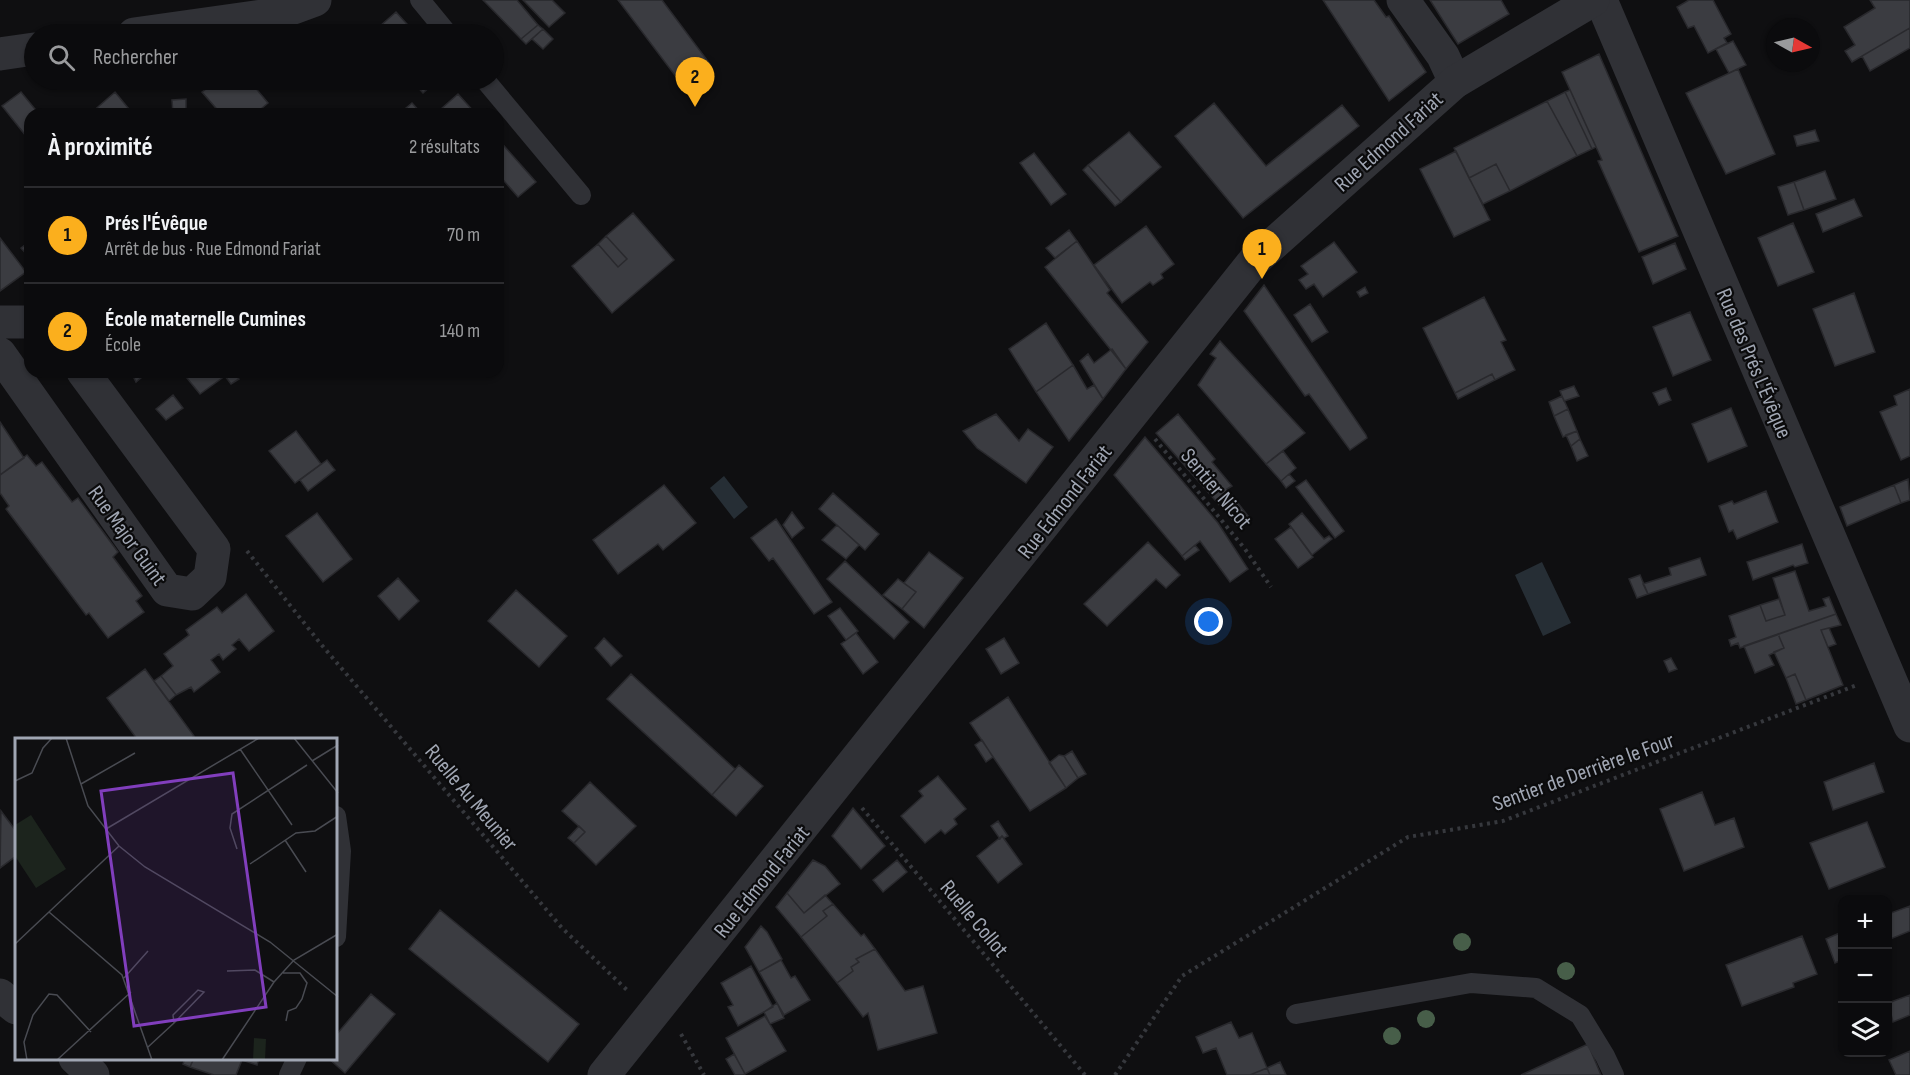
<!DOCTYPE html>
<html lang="fr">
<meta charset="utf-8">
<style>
body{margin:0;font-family:"Sofia Sans Condensed",sans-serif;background:#141416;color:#f1f3f6}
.controls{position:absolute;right:18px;bottom:18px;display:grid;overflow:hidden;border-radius:12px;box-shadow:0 2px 4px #0004}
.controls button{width:54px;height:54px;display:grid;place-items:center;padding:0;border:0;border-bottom:2px solid #2b2b2e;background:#0b0b0d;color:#f1f3f6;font:30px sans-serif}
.compass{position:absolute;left:1766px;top:18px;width:54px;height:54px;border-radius:50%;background:#0b0b0d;box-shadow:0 2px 4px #0004;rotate:98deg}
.you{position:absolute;left:1209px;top:622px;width:21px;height:21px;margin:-15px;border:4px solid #fff;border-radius:50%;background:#1a73e8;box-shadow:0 0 0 9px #1a73e833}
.badge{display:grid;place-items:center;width:39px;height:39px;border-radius:50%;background:#fbaf1d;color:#111;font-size:20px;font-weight:700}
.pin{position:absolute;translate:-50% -50px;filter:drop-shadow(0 2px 3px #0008)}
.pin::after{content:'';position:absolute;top:32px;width:21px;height:18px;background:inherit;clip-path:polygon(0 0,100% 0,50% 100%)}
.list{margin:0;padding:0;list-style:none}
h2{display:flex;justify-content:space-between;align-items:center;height:78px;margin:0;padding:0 24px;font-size:26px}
h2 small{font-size:20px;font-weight:400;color:#9a9b9d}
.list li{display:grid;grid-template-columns:39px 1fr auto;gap:18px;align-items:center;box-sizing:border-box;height:96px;padding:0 24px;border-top:2px solid #2b2b2e}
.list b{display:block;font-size:22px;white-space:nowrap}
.list p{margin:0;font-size:20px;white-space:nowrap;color:#9a9b9d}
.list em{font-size:20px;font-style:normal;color:#9a9b9d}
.icon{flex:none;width:33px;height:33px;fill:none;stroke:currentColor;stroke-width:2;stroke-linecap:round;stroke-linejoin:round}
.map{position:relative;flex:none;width:1910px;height:1075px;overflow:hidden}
.search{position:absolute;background:#0b0b0d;box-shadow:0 2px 4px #0004;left:24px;top:24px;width:480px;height:66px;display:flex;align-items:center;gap:15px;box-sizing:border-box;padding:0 21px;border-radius:33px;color:#9a9b9d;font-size:22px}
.panel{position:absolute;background:#0b0b0d;box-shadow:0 2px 4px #0004;left:24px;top:108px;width:480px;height:270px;border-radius:18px}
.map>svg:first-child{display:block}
.water{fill:#262e35}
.building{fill:#3b3c41;stroke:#29292d;stroke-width:1.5}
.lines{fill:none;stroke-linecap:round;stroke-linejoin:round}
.path{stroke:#36383d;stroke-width:4;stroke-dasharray:3 4.5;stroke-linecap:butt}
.service{stroke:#303136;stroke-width:20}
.minor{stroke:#303136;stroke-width:33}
.tertiary{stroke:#303136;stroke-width:33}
.tree{fill:#475e49}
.labels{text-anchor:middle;stroke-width:4.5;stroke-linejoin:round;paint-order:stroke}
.street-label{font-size:22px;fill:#a0a6b3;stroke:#0b0b0c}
.inset-road{fill:none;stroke:#494b52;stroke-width:1.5}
.view{fill:#813ebd;fill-opacity:0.15;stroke:#813ebd;stroke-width:3}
.inset-edge{fill:none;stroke:#a0a6b3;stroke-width:3}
</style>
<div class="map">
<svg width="1910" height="1075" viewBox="0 0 1910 1075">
<rect width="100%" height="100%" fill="#0f0f11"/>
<path class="water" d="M724,476L748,507L734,519L710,488Z
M1542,562L1571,623L1543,636L1515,575Z"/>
<path class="building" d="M483,0H517L538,25L521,39Z
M523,0H552L565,13L549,27Z
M618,0H662L710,64L683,86Z
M1323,0H1374L1386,17L1389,16L1426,72L1389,101Z
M1430,0H1501L1509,14L1458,44Z
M1689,0H1713L1731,34L1724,38L1727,43L1708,53L1694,26L1688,28L1677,7Z
M1870,0H1910V28L1852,62L1845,51L1855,45L1844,27L1875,8Z
M396,12L416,34H371Z
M538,25L543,29L526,44L521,39Z
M1910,28V48L1870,71L1862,56Z
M543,29L553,39L543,49L532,39Z
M1733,41L1746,65L1729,73L1716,49Z
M1599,54L1678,236L1639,252L1598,161L1602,160L1562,72Z
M1738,69L1775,154L1726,174L1686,93Z
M218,80H249L268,103L255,114H221L202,92Z
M411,80H438L423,93Z
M1570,90L1596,147L1592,149L1565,92Z
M21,92L39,114H30V141L2,106Z
M115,92L133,114H90Z
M1565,92L1592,149L1577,156L1547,101Z
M458,94L476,114H446L441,109Z
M186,99V114H173L172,100Z
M1547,101L1577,156L1510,191L1496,164L1469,178L1454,148Z
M412,103L422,114H399Z
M1214,103L1266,166L1342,105L1359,126L1243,218L1175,136Z
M1815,130L1819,141L1797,146L1794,136Z
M1129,132L1161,167L1121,202L1088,165Z
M498,139L536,182L518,197L498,174Z
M1456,151L1490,220L1454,237L1420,169Z
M1034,153L1066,194L1051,205L1020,163Z
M1496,164L1510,191L1483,204L1469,178Z
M1088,165L1121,202L1115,206L1083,170Z
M1825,171L1836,199L1804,210L1794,182Z
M1794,182L1804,210L1788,215L1778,187Z
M1854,199L1862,216L1823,232L1816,214Z
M633,213L674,260L612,313L572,266L598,244L618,267L627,259L606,236Z
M1793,223L1814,272L1778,286L1758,238Z
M1146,226L1174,264L1161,274L1163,278L1153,285L1150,282L1122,303L1094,265Z
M1069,230L1077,241L1055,258L1046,248Z
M606,236L627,259L618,267L598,244Z
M0,238L26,272L0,291Z
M30,241V258L21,248Z
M1077,241L1110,290L1107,293L1148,342L1126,369L1045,267Z
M1334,242L1357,272L1323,297L1314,284L1306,289L1299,280L1308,274L1301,266Z
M1675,243L1686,269L1653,284L1642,257Z
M1264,285L1366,435L1367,438L1350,450L1309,394L1305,396L1244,311Z
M1365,287L1368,293L1360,297L1357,292Z
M1854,293L1875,352L1835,366L1813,309Z
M1484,297L1506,340L1501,342L1515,370L1495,380L1492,374L1455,393L1423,328Z
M1310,304L1328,332L1312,342L1294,315Z
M1690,312L1711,360L1673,376L1653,327Z
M1046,323L1073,365L1036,392L1009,349Z
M1220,341L1305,433L1266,464L1198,385L1216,358L1210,354Z
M1112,349L1126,369L1103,399L1080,361L1088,354L1094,363Z
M1073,365L1087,389L1094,385L1103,399L1069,441L1036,392Z
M131,372H148L136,382Z
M182,372H233L239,379L231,384L225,376L200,394Z
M1492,374L1495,380L1458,399L1455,393Z
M1574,386L1579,396L1564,401L1560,391Z
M1666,388L1671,400L1659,405L1653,393Z
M1910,389V456L1901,460L1880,412L1897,405L1894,396Z
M173,395L183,408L166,420L156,409Z
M1562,396L1568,409L1554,416L1549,402Z
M1731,408L1747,446L1708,462L1692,424Z
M1568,409L1577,431L1563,437L1554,416Z
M996,414L1019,441L1028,429L1053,447L1026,483L977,448L963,431Z
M1178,414L1215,459L1212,462L1232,486L1227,489L1248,516L1237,525L1156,433Z
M0,422L24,458L0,475Z
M296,431L321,464L295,483L269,451Z
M1577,431L1580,439L1571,446L1566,435Z
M1145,437L1218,523L1248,569L1230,582L1200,541L1182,556L1114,475Z
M1580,439L1588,456L1577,461L1571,446Z
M1283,451L1296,468L1281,481L1266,464Z
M27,455L36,466L42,462L72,502L78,498L118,552L113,557L142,596L136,601L144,612L108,638L89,613L86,615L6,509L9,506L0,493V475Z
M327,460L335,470L308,491L300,480Z
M1289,474L1295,481L1286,488L1281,481Z
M1908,479L1910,500L1901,503L1894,485Z
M1306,480L1344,531L1335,538L1296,487Z
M664,485L696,523L663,550L658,544L618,574L593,540Z
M1894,485L1901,503L1847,526L1840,507Z
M1766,491L1778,522L1737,539L1733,530L1729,532L1719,506L1732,501L1734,504Z
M833,493L879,534L865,550L819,509Z
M792,512L804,528L792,538L783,525Z
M317,513L352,559L323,582L286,536Z
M1302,513L1324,539L1329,536L1332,539L1312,555L1289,524Z
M776,519L832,602L814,614L773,558L769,561L751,538Z
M837,525L859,545L846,559L822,540Z
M1291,527L1313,557L1298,568L1275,539Z
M1148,542L1180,575L1166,588L1156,579L1107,626L1084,604Z
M1802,544L1808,563L1795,567L1793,565L1753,580L1747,562Z
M1195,545L1199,550L1185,560L1182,556Z
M929,552L963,578L924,628L902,609L916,592L904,583Z
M1700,558L1706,575L1648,594L1643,584L1671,575L1669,568Z
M845,561L909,622L894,639L827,579Z
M1795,571L1809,611L1826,606L1823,599L1829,597L1836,614L1740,648L1738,643L1731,646L1729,640L1736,637L1729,616L1760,605L1766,621L1785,615L1773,578Z
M1640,575L1648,594L1637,598L1629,579Z
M398,578L419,601L399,620L378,596Z
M898,579L916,592L902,609L883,595Z
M516,590L567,636L539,667L488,621Z
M246,594L274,631L249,651L239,639L232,645L236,649L223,660L219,654L211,660L220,672L194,692L191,687L176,695L161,676L173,666L164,654L189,635L186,630L217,607L222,613Z
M1779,599L1785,615L1766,621L1760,605Z
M840,608L858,631L846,640L828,616Z
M1836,614L1841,625L1821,630L1843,685L1806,700L1795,674L1786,678L1774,652L1784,648L1778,634Z
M1829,628L1836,644L1828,647L1821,630Z
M856,633L878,662L863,674L841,644Z
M1778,634L1784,648L1769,655L1774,665L1755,673L1744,646Z
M604,638L622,656L611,666L595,648Z
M1004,638L1019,663L1001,674L986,649Z
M1671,658L1677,669L1669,672L1664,661Z
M145,669L194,736L190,739H137L107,698Z
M631,674L735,769L712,795L607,699Z
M1795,674L1806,700L1796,704L1786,678Z
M161,676L176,695L169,701L154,681Z
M1008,697L1066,788L1030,811L970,723Z
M982,740L993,757L986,762L975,745Z
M1072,751L1086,774L1078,778L1064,756Z
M1059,755L1064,756L1078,778L1066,788L1049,763Z
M1874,763L1884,792L1833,810L1824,782Z
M739,765L763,786L736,816L712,795Z
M938,776L966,809L954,819L957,824L945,834L941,830L925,843L901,816L923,796L919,791Z
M590,782L636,826L596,865L574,843L585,832L562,811Z
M1702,792L1715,825L1734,818L1744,847L1684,871L1660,809Z
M853,808L885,846L861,869L832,836Z
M1,811L16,831V856L0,868Z
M998,821L1008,836L1004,838L1002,836L1000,839L991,826Z
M1867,822L1885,867L1829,889L1810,843Z
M579,826L585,832L574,843L568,838Z
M1002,836L1022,864L998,883L977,856Z
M813,860L825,866L840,884L804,913L787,893Z
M897,860L907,872L883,892L873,880Z
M787,893L804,913L825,895L833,904L823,911L827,916L801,937L776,907Z
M833,904L861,936L864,934L875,949L856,959L859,962L851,967L853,971L837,983L801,937L827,916L823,911Z
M1910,906V931L1888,940V914Z
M440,910L579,1024L548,1062L409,949Z
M761,926L767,932L782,959L759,972L745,947Z
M1842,932V960L1835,963L1826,939Z
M1802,936L1817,974L1793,983L1794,987L1742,1006L1726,965Z
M875,949L905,991L923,986L937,1033L878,1050L868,1013L863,1017L837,983L853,971L851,967L859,962L856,959Z
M781,960L791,978L795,976L810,1000L784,1015L759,972Z
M751,966L773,1007L738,1026L728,1007L733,1005L721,983Z
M371,994L395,1014L345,1073L328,1058H336V1035Z
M1910,995V1015L1893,1022L1888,1003Z
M777,1003L784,1018L770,1024L764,1012Z
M765,1016L786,1051L745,1074L726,1038Z
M1231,1022L1239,1038L1252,1033L1267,1068L1250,1075H1227L1216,1048L1203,1053L1196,1037Z
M1588,1044L1601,1075H1521Z
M1910,1051V1075H1896L1889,1060Z
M734,1054L745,1074L743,1075H735L726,1059Z
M185,1058H194L190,1067L183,1064Z
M194,1058H259L257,1065L242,1060L236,1075H214L190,1067Z
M1280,1062L1286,1075H1270L1267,1068Z
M1267,1068L1270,1075H1250Z"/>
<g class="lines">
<path class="path" d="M1155,439L1245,549L1271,587
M247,551L320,643L562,928L628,991
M862,808L1085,1075
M681,1034L704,1075
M1115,1075L1182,976L1408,837L1503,821L1857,685"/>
<path class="service" d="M420,0L448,34
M485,80L581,195
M336,816L341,851L336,937
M1296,1014L1471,983L1536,988L1580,1015L1605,1056L1614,1075
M289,1075L297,1058"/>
<path class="minor" d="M1403,0L1443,56L1455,82
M1601,0L1910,726
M134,34L277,14L315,0
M0,54L34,49
M0,322H30
M0,354L167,590L192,594L210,577L214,549L83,372
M0,995L16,1008
M75,1058L93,1075"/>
<path class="tertiary" d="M604,1075L1254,261L1455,82L1593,0"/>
</g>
<g class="tree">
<circle cx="1462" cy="942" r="9"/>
<circle cx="1566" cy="971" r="9"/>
<circle cx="1426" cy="1019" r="9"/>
<circle cx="1392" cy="1036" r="9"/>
</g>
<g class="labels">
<g class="street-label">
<text transform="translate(1388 141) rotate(-42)" y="8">Rue Edmond Fariat</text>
<text transform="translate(1755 363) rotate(67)" y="8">Rue des Prés L'Évêque</text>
<text transform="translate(1217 488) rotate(50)" y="8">Sentier Nicot</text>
<text transform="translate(1064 501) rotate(-52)" y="8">Rue Edmond Fariat</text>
<text transform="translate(128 535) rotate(54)" y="8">Rue Major Guint</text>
<text transform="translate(1583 771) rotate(-20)" y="8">Sentier de Derrière le Four</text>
<text transform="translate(472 797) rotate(50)" y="8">Ruelle Au Meunier</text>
<text transform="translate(761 881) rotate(-51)" y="8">Rue Edmond Fariat</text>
<text transform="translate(975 918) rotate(50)" y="8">Ruelle Collot</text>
</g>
</g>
<g transform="translate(15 738)">
<rect width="322" height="322" fill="#0f0f11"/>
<path d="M16,77L51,131L21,150L0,118V87ZM239,300L251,301L250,322H238Z" fill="#1c241d"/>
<path class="inset-road" d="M51,0L73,68L104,108L130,129L255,204L323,259M279,0L323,55M225,11L277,87M297,23L323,7M0,43L17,35L28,10L37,0M66,46L120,15M91,91L244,0M270,102L291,134M222,111L215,90L217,76L292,27M235,126L281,95L300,93L323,78M34,174L107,237L137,322M0,206L104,108M212,233L240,232L259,244M268,235H285L292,245L287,261L281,270L273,273L271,283M109,240L133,213M133,309L159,285L158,277L183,252L189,254L159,285M12,322L9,304L18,277L34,256L42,257L76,294M42,322L116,254M207,322L259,244L279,222L323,196"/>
<path class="view" d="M218,35L251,269L119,288L86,53Z"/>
<rect width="322" height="322" class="inset-edge"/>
</g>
</svg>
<div class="controls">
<button>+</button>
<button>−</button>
<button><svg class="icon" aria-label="layers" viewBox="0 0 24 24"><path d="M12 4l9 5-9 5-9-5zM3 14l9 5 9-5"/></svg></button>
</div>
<svg class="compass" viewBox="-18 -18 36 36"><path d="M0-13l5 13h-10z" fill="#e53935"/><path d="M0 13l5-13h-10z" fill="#9a9b9d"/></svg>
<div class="you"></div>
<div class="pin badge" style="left:1262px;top:279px">1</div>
<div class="pin badge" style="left:695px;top:107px">2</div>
<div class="search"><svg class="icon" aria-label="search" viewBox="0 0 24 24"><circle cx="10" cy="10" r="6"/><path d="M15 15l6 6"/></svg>Rechercher</div>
<section class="panel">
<h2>À proximité<small>2 résultats</small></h2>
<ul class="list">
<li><span class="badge">1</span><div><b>Prés l'Évêque</b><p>Arrêt de bus · Rue Edmond Fariat</p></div><em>70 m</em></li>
<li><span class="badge">2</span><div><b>École maternelle Cumines</b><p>École</p></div><em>140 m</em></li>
</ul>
</section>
</div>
